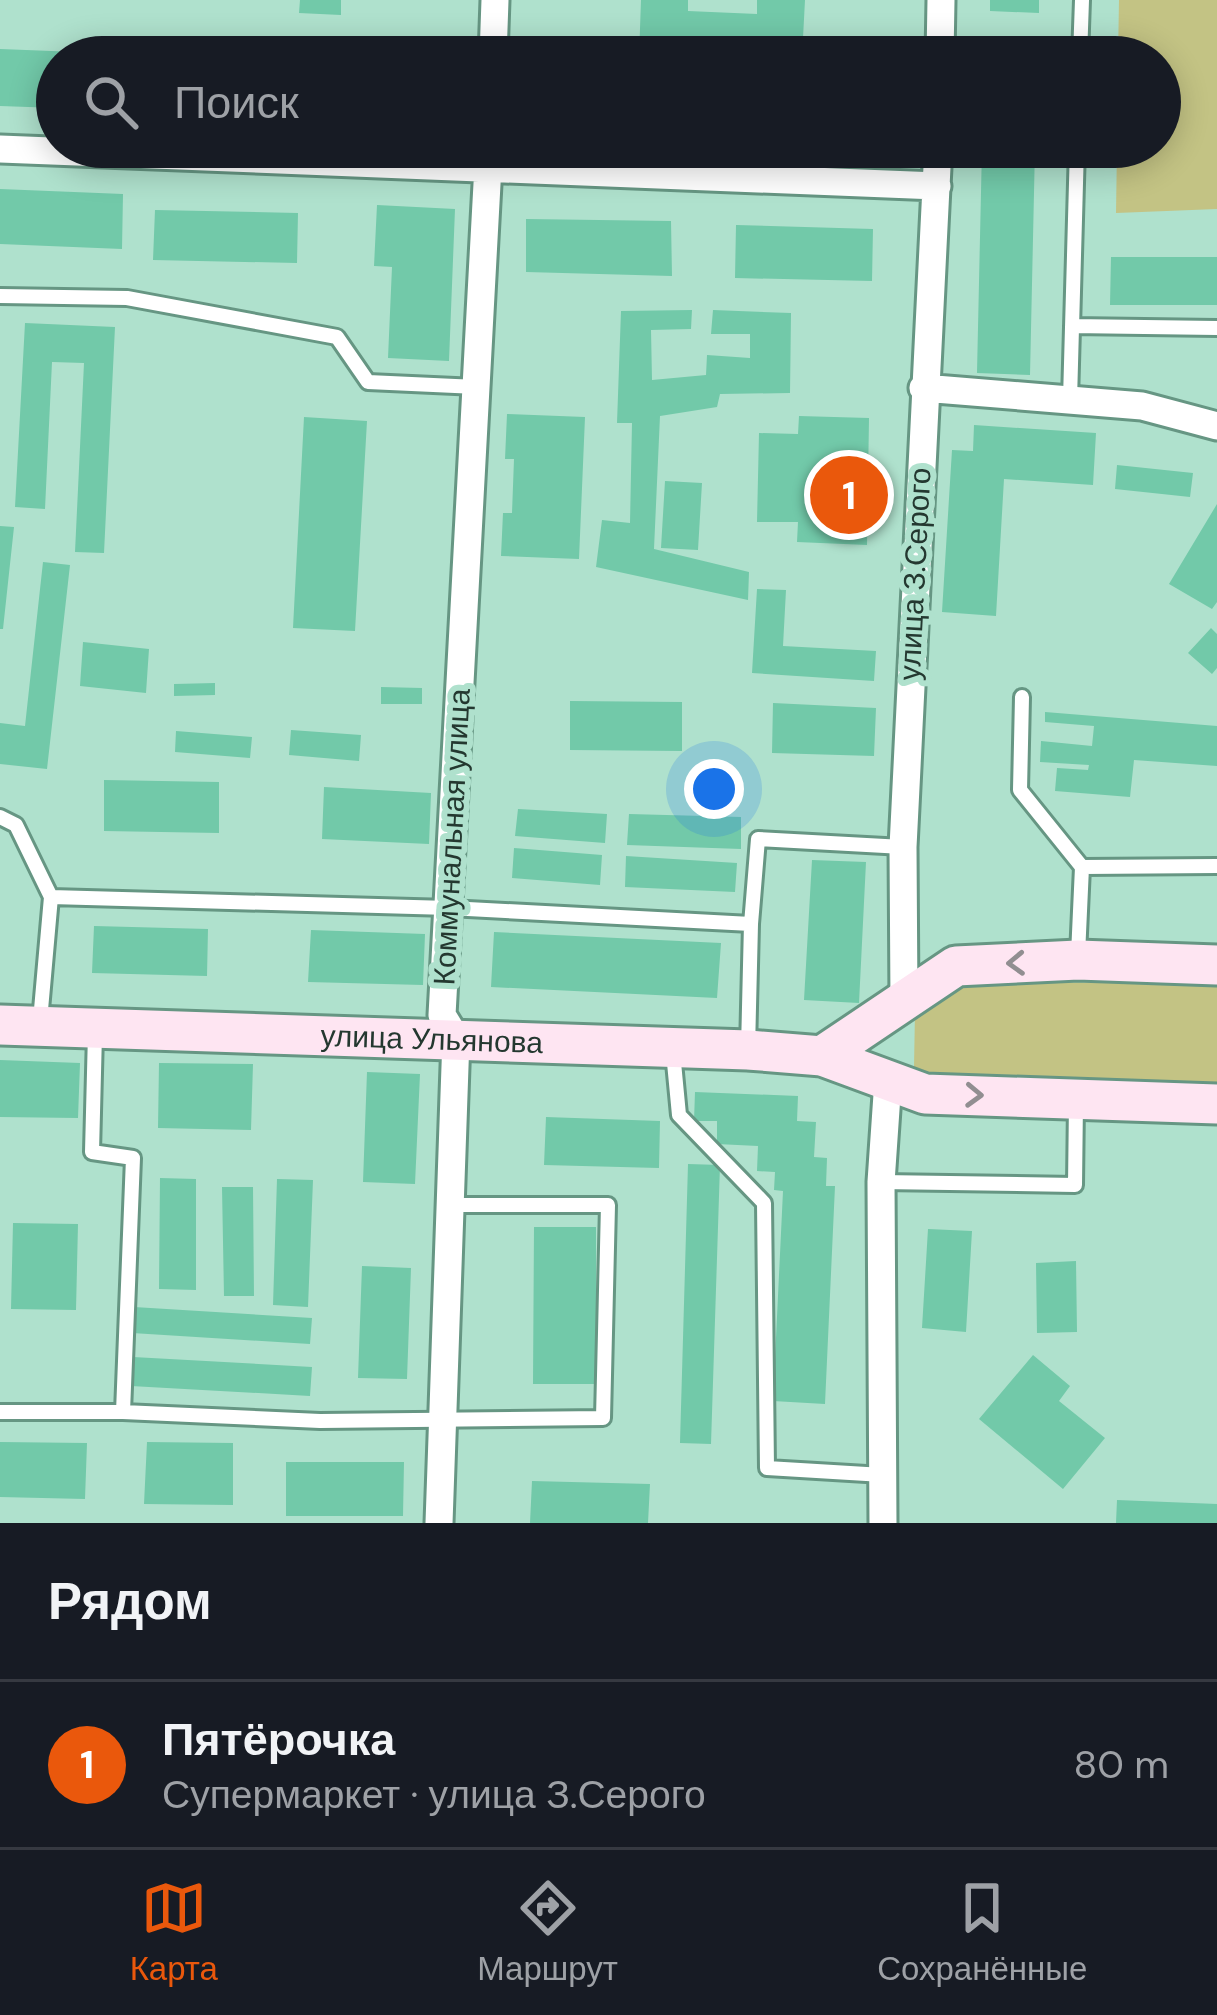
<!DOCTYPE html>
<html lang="ru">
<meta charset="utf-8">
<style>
body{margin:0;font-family:"DM Sans",sans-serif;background:#242831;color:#f1f3f6}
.you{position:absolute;left:714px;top:789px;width:42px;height:42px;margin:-30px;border:9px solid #fff;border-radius:50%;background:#1a73e8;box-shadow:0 0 0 18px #1a73e833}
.badge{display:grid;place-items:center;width:78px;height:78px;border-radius:50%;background:#ea580c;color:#fff;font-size:39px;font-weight:700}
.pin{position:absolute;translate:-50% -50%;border:6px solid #fff;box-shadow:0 3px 12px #0006}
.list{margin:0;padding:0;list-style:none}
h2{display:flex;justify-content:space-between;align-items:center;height:156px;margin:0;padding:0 48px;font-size:51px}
h2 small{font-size:39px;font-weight:400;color:#9ea1a6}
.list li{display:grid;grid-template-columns:78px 1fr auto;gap:36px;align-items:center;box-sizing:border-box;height:168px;padding:0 48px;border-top:3px solid #363941}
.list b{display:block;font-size:45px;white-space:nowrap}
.list p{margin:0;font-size:39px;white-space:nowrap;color:#9ea1a6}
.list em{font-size:39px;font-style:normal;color:#9ea1a6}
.icon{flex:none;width:66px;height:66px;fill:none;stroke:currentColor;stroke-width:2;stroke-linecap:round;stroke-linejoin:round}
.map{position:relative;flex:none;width:1217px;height:1523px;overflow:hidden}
.search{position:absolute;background:#171b24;box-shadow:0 6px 30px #0003;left:36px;right:36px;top:36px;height:132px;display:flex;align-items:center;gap:30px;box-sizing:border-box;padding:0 42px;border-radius:66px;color:#9ea1a6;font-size:45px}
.sheet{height:324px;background:#171b24}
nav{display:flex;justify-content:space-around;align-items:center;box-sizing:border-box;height:168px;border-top:3px solid #363941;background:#171b24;font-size:33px;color:#9ea1a6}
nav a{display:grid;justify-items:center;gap:6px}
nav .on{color:#ea580c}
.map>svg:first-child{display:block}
.green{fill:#c3c384}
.building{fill:#72c9a9}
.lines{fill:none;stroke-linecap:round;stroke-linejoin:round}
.lane-casing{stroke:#669683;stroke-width:20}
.street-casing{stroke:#669683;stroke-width:33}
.secondary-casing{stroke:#669683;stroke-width:45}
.lane{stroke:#fff;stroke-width:14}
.street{stroke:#fff;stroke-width:27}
.secondary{stroke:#fee5f2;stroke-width:39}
.oneway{stroke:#918e91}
.labels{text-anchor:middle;stroke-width:12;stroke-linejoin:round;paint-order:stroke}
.street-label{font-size:30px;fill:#243830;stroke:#afe1cd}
</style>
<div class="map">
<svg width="1217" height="1523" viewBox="0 0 1217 1523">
<rect width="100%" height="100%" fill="#afe1cd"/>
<path class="green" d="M1119,0H1217V209L1116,213L1117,147H1160V57H1118Z
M962,982L1217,983V1090L946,1079L914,1068L915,1012Z"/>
<path class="building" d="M300,0H341V15L299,13Z
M641,0H688V11L757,14V0H805L802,57H639Z
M990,0H1039V13L990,11Z
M0,49L103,53V57H57V108L0,106Z
M982,147H1035L1030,375L977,373Z
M0,189L123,194L122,249L0,244Z
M377,205L455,209L449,361L388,358L392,267L374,266Z
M155,210L298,213L297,263L153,260Z
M526,219L671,221L672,276L526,272Z
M736,225L873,229L872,281L735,278Z
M1111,257H1217V305H1110Z
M692,310L691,329L651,330L652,380L706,375L707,355L750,358V334H711L713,310L791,313L790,393L720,394L717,407L660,416L654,549L749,572L748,600L596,567L602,520L630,523L632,423H617L621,311Z
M25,323L115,327L104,553L75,552L84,363L52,362L45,509L15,507Z
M507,414L585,417L579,559L501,556L503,513H512L514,459H505Z
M799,416L869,418L867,545L797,542L798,522H757L759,433L798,434Z
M304,417L367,421L355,631L293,628Z
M974,425L1096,433L1093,485L1004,479L996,616L942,612L952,450L973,451Z
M1117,465L1193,473L1190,497L1115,489Z
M665,481L702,483L698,550L661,548Z
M1217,504V602L1212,609L1169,584Z
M0,526L14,527L3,629H0Z
M43,562L70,565L47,769L0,764V723L25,726Z
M757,589L786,590L783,646L876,651L874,681L752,673Z
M1211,628L1217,634V668L1212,674L1188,653Z
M83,642L149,649L146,693L80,686Z
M215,683V695L174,696V684Z
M381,687L422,688V704H381Z
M570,701L682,702V751L570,750Z
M773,703L876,708L874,756L772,753Z
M1045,712L1217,726V766L1134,760L1130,797L1055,791L1057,768L1088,770L1089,765L1040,762L1041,741L1092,746L1094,726L1045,722Z
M291,730L361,735L359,761L289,755Z
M176,731L252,737L250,758L175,752Z
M104,780L219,782V833L104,831Z
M324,787L431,793L429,844L322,839Z
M518,809L607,814L605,843L515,836Z
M629,814L741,817V849L627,845Z
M514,848L602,855L600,885L512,878Z
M626,856L737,863L735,892L625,887Z
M812,860L866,862L859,1003L804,1000Z
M94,926L208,929L207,976L92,973Z
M311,930L425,934L423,985L308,982Z
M494,932L721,943L717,998L491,987Z
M0,1060L80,1063L78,1118L0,1117Z
M159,1063L253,1064L251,1130L158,1128Z
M367,1072L420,1074L415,1184L363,1182Z
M695,1092L798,1096L797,1121L816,1122L814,1157L827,1158L826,1186H835L825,1404L773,1401L783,1191L774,1190L775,1172L757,1171L758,1146L717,1144V1121H694Z
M546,1117L660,1121L659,1168L544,1165Z
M688,1164L720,1165L711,1444L680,1443Z
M160,1178L196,1179V1290L159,1289Z
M277,1179L313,1180L308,1307L273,1305Z
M222,1187H253L254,1296H224Z
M13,1223L78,1224L76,1310L11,1309Z
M534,1227H596V1384H533Z
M928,1229L972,1231L966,1332L922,1328Z
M1076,1261L1077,1332L1037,1333L1036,1263Z
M362,1266L411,1268L407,1379L358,1378Z
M134,1307L312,1318L310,1344L132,1333Z
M1033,1355L1070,1386L1059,1401L1105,1438L1063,1489L979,1419Z
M133,1357L312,1367L310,1396L131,1386Z
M0,1442L87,1443L85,1499L0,1497Z
M147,1442L233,1443V1505L144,1504Z
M286,1462H404L403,1516H286Z
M532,1481L650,1484L648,1523H530Z
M1117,1500L1217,1504V1523H1116Z"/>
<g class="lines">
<defs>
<path id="lane" d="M1080,57L1082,0
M0,296L127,298L337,337L368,382L477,387
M1072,326L1217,328
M1070,400L1077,147
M1022,697L1020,790L1082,867
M0,817L16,825L51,897
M751,924L758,839L903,847
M1078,955L1082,867L1217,866
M40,1021L51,897L449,908L751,924L748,1049
M95,1033L92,1152L133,1158L123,1412
M673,1052L679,1115L764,1203L767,1468L883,1475
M881,1182L1075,1185L1076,1102
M0,1412H123L320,1421L603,1418L608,1205H452"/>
<path id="street" d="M493,57L495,0
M940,57L941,0
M0,149L937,186
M923,388L1142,406L1217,426
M904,1002L903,847L938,147
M439,1523L456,1038L442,1015L489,147
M883,1523L881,1182L888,1080"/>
<g id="secondary">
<path id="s1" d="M0,1025L748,1050L822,1056L925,1094L1217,1104"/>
<path d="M822,1056L956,966L1078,960L1217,965"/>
</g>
</defs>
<use href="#lane" class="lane-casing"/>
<use href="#street" class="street-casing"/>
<use href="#secondary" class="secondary-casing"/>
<use href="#lane" class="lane"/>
<use href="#street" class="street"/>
<use href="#secondary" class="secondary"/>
</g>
<defs><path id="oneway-chevron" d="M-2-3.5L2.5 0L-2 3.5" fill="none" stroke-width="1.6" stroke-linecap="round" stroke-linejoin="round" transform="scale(3)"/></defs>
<g class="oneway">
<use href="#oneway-chevron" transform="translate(1016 963) rotate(178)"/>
<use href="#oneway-chevron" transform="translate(974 1095) rotate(2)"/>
</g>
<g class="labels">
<g class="street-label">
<text transform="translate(915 574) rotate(-87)" y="10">улица З.Серого</text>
<text transform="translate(452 837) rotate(-87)" y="10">Коммунальная улица</text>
<text dy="10" stroke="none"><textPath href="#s1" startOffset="432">улица Ульянова</textPath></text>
</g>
</g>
</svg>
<div class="you"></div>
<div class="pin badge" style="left:849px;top:495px">1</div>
<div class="search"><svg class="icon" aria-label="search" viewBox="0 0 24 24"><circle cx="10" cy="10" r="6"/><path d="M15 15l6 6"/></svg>Поиск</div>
</div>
<section class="sheet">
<h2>Рядом<small></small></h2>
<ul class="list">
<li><span class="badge">1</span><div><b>Пятёрочка</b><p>Супермаркет · улица З.Серого</p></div><em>80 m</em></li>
</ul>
</section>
<nav>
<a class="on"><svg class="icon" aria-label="map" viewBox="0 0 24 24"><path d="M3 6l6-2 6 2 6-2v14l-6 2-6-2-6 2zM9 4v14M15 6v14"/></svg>Карта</a>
<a><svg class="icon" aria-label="directions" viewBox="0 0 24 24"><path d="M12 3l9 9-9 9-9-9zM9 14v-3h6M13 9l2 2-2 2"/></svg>Маршрут</a>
<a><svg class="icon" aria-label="saved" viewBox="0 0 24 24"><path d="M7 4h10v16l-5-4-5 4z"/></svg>Сохранённые</a>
</nav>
